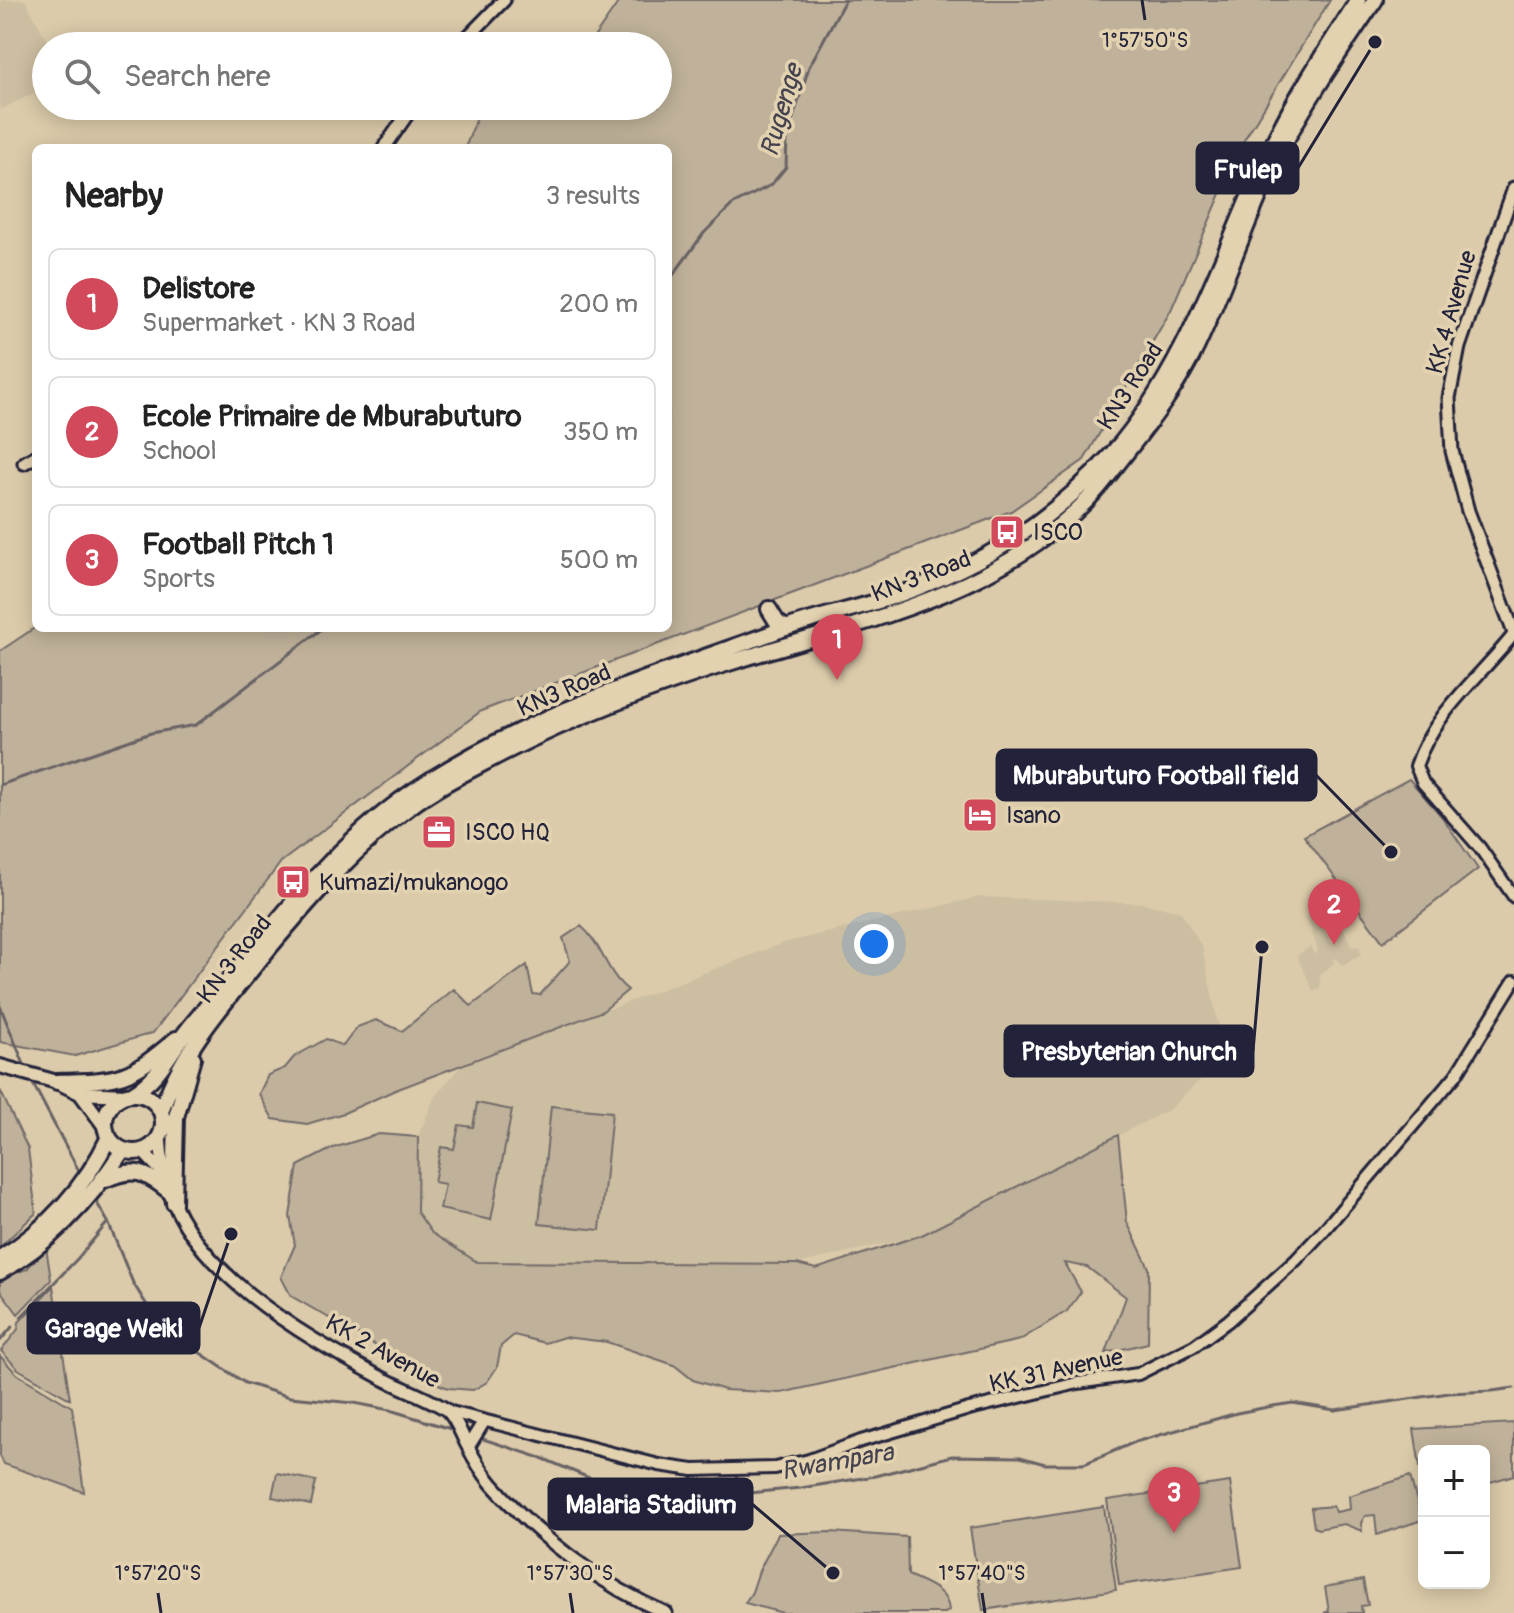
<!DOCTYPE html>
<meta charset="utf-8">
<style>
body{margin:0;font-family:Pangolin,sans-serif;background:#f6f6f6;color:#222}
.controls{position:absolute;right:24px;bottom:24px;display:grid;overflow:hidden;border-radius:12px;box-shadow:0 4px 20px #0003}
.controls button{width:72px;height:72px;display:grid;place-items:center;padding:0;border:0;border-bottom:2px solid #e0e0e0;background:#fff;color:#222;font:40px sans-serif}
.you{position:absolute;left:874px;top:944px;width:28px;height:28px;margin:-20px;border:6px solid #fff;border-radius:50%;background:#1a73e8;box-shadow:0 0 0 12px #1a73e833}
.badge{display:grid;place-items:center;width:52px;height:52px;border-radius:50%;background:#d1495b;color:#fff;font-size:26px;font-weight:700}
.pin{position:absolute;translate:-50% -66px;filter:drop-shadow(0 2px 4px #0008)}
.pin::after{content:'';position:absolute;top:42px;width:28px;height:24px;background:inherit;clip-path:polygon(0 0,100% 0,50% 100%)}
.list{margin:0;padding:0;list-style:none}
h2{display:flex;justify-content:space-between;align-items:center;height:104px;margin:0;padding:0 32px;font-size:34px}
h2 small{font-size:26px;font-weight:400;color:#767676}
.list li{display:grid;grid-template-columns:52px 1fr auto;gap:24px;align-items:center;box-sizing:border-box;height:112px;margin:0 16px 16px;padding:0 16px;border:2px solid #e0e0e0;border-radius:12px}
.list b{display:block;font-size:30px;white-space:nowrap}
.list p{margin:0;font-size:26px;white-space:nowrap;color:#767676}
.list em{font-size:26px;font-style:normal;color:#767676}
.icon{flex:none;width:44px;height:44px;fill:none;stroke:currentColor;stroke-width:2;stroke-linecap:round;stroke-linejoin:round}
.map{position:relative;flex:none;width:1514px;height:1613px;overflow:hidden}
.search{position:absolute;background:#fff;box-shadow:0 4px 20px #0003;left:32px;top:32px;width:640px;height:88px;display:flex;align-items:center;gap:20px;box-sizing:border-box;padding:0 28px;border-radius:44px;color:#767676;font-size:30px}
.panel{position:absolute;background:#fff;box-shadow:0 4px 20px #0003;left:32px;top:144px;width:640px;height:488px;border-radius:12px}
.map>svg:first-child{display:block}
.built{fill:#ccbea1}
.green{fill:#c0b29a;stroke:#716a6a;stroke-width:2}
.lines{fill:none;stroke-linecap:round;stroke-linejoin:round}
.stream{stroke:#686265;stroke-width:3}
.tertiary-casing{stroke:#22223b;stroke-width:16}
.secondary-casing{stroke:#22223b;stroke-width:17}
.primary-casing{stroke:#22223b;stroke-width:18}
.trunk-casing{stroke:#22223b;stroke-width:20}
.tertiary{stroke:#e3d2af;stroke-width:10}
.secondary{stroke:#e3d2af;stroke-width:11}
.primary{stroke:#e3d2af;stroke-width:12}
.trunk{stroke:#e3d2af;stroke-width:14}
.ticks{fill:none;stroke:#22223b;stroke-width:3}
.labels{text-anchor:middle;stroke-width:7;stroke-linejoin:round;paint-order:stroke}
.street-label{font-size:24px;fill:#22223b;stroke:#e3d2af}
.poi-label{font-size:24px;fill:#22223b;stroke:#e3d2af;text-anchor:start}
.water-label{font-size:26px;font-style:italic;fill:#454250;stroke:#e3d2af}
.ticks-label{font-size:20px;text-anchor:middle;fill:#22223b;stroke:#e3d2af;stroke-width:7;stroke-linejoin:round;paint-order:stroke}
.leader{fill:none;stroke:#22223b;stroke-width:3}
.callout-dot{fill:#22223b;stroke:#e3d2af;stroke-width:3}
.callout{fill:#22223b;stroke:#22223b;stroke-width:3}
.callout-label{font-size:26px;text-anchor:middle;font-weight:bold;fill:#fff}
</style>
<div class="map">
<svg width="1514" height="1613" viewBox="0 0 1514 1613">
<rect width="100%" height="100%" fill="#dbcbaa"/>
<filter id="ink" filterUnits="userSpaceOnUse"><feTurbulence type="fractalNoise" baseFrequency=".0125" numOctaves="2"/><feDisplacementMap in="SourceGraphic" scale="16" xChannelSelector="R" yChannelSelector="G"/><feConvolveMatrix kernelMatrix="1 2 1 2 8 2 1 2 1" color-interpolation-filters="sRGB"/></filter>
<g filter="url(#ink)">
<path class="built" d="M4,0H25L50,46H46V87L0,110V2Z
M979,897L1142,903L1181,912L1202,947L1225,1056L1170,1109L922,1235L797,1264L477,1262L432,1233L417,1212L418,1137L435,1096L461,1066L783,943Z
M1330,901L1352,947L1359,946L1361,954L1343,966L1334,957L1333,964L1320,975V988L1313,991L1297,956L1311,946L1314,955L1318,951L1306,914L1313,911L1331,943L1336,941L1317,907Z"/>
<path class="green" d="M620,0H1330L1244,140L1171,310L1084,460L1011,511L481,711L281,862L153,1033L75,1056L0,1042V651L36,627L668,628V148H465L478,115L496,106H658V46H588Z
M1409,779L1442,817L1478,869L1383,942L1304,836Z
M581,926C602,944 606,973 628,990L603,1011L393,1091L344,1113L307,1124L273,1119L259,1094L268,1075L285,1068L294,1057L326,1039L343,1046L357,1027L376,1020L402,1031L454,989L471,1006L527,965L532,990L533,994L540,995L570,961L563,938Z
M0,1090L28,1149L36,1213L0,1247Z
M477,1103L512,1110L491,1220L440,1209L445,1184L434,1182L441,1147L454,1149L459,1125L473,1127Z
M551,1106L612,1112L600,1230L539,1224Z
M379,1134L418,1137L417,1212L432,1233L477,1262L797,1264L816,1269L922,1235L1118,1135L1127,1222L1149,1268L1148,1343L1106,1353L1126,1297L1087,1267L1065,1263L1081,1292L1067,1311L1020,1340L781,1393L725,1390L693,1380L674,1365L607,1342L564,1337L545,1343L514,1335L501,1346L497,1367L487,1382L473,1390L448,1388L412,1373L369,1341L291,1296L281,1277L295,1245L290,1216L298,1166L333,1148Z
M46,1247L51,1280L18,1314L0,1290V1279L27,1269Z
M53,1286L70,1399L18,1369L1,1351L18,1329L19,1322Z
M0,1356L17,1374L72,1407L84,1492L4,1464L0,1456Z
M1514,1423V1475L1484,1484V1451H1424V1493L1414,1429Z
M277,1473L316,1481L311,1505L272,1497Z
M1410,1476L1422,1520L1377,1535L1375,1515L1365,1516L1361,1523L1362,1531L1344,1524L1318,1529L1314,1527L1311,1508L1333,1506L1336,1512L1350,1509L1349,1496Z
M1230,1482L1242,1567L1119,1585L1107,1500Z
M1104,1507L1116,1590L983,1610L970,1528Z
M830,1532L907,1537L908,1575C925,1583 947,1589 949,1610L945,1613H783L745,1603L752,1592L759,1571L778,1534Z
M1363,1580L1368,1605L1361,1606L1362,1613H1324L1329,1611L1325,1587Z"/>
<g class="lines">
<path class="stream" d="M668,282L704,233L732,205L771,185L786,167L787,137L809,67L845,0
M0,785L151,733L196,725L323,628
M0,1006L26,1069
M31,1080L81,1175
M93,1196L108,1222L133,1283L155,1318L190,1346L245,1383L290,1397L354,1403L390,1410L454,1430
M21,1317L78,1258L108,1222
M0,1341L12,1327
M477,1437L544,1459L620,1491L697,1498L801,1488L875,1476L952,1456L1020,1457L1045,1464H1084L1135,1442L1237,1413L1273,1406L1293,1403L1335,1410L1449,1393L1492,1391L1514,1388"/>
<defs>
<path id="tertiary" d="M1514,634C1480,677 1434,712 1416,766L1423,783L1480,848L1514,897
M447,1411L659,1465L693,1470L775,1468L809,1460L861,1441L969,1409L1078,1383L1138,1374L1194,1346L1228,1321L1296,1260L1324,1230L1456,1075L1514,981"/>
<path id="secondary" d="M459,46L504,0
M384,148L413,106
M1514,188L1459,347L1449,398L1452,451L1468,511L1514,633
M24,463L36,456
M160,1137C161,1148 162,1161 164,1173C183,1267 300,1334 378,1376C392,1384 440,1403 448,1411C456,1419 461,1433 466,1443C473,1457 482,1472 492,1484C538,1537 602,1586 666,1613
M142,1151L164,1174
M468,1447L484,1421"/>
<path id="primary" d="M0,1066L57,1082L80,1093L105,1127
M80,1093L126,1095"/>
<path id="trunk" d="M769,609L777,622L786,628
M57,1082C120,1080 127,1081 176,1039
M132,1094C161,1078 172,1047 193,1023C262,942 323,853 412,792C523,716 657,675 783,629C820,616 860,608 898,595C984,564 1051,522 1112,454C1190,365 1224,246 1274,141C1298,92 1329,46 1358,0
M105 1123a29 29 0 1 1 58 0a29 29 0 1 1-58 0Z
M161,1112C180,1050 230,997 270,947C313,896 357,845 411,806C439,785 471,770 501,754C581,713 666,682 751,656C864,622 985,595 1074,513C1096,493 1112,471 1130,448C1155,416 1179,384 1197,346C1226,284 1247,217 1278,155C1306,101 1341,50 1375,0
M104,1180C135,1166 145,1172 170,1192
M174,1203L176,1117L193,1058
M0,1258C46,1230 86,1186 109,1137
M0,1272C51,1243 91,1199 123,1150"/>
</defs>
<use href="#tertiary" class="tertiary-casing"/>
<use href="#secondary" class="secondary-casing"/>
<use href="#primary" class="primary-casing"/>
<use href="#trunk" class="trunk-casing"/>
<use href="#tertiary" class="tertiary"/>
<use href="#secondary" class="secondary"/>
<use href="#primary" class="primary"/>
<use href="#trunk" class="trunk"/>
</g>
</g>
<path class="ticks" d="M1142,0L1145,20M158,1593L161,1613M570,1593L573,1613M982,1593L985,1613"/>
<defs>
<symbol id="bus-square" viewBox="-11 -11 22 22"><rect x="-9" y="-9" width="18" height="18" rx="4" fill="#d1495b" stroke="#e3d2af"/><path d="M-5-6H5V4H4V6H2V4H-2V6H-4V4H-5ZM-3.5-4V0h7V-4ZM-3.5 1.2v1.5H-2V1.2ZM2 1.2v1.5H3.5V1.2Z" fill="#fff"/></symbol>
<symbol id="hotel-square" viewBox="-11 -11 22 22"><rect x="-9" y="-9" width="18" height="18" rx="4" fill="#d1495b" stroke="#e3d2af"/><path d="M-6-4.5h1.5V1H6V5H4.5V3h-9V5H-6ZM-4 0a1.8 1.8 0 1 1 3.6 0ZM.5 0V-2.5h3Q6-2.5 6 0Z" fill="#fff"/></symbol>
<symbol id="office-square" viewBox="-11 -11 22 22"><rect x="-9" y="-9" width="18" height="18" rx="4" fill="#d1495b" stroke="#e3d2af"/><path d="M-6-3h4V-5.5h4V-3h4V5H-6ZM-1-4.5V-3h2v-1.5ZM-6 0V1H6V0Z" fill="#fff"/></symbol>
</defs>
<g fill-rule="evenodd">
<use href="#bus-square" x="987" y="512" width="40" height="40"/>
<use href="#hotel-square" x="960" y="795" width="40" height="40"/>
<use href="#office-square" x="419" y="812" width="40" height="40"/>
<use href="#bus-square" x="273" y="862" width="40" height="40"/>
</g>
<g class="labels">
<g class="street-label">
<text transform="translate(1451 312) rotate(-74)" y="8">KK 4 Avenue</text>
<text transform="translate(1130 386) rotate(-57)" y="8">KN3 Road</text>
<text transform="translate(921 576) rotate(-21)" y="8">KN 3 Road</text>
<text transform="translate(564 690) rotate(-23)" y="8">KN3 Road</text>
<text transform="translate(234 959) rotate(-52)" y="8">KN 3 Road</text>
<text transform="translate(383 1351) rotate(29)" y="8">KK 2 Avenue</text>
<text transform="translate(1056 1370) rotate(-12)" y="8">KK 31 Avenue</text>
</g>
<g class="poi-label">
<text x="1033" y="540">ISCO</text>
<text x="1006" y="823">Isano</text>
<text x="465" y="840">ISCO HQ</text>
<text x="319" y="890">Kumazi/mukanogo</text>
</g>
<g class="water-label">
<text transform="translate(781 110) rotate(-74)" y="9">Rugenge</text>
<text transform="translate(837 1461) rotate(-10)" y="9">Rwampara</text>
</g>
</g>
<g class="ticks-label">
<text x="1145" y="47">1°57'50"S</text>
<text x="158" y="1580">1°57'20"S</text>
<text x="570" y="1580">1°57'30"S</text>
<text x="982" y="1580">1°57'40"S</text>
</g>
<path class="leader" d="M1375 42L1298 168M1391 852L1316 775M1262 947L1253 1051M231 1234L199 1328M833 1573L752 1504"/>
<g class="callout-dot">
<circle cx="1375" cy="42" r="8"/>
<circle cx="1391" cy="852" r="8"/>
<circle cx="1262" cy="947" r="8"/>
<circle cx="231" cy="1234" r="8"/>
<circle cx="833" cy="1573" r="8"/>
</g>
<g class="callout">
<rect x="1197" y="143" width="101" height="50" rx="8"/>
<rect x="997" y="750" width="319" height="50" rx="8"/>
<rect x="1005" y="1026" width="248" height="50" rx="8"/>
<rect x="28" y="1303" width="171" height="50" rx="8"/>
<rect x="549" y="1479" width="203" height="50" rx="8"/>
</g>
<g class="callout-label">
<text x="1248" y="178">Frulep</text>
<text x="1156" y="784">Mburabuturo Football field</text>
<text x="1129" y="1060">Presbyterian Church</text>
<text x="114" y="1337">Garage Weikl</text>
<text x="651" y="1513">Malaria Stadium</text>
</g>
</svg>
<div class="controls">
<button>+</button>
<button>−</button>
</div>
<div class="you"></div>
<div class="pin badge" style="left:837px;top:680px">1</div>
<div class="pin badge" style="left:1334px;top:945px">2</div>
<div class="pin badge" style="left:1174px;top:1533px">3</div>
<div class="search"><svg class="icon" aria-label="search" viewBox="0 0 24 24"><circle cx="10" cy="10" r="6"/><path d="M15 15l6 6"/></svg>Search here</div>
<section class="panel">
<h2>Nearby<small>3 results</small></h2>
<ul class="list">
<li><span class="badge">1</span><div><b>Delistore</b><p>Supermarket · KN 3 Road</p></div><em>200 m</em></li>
<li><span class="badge">2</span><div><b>Ecole Primaire de Mburabuturo</b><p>School</p></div><em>350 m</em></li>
<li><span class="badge">3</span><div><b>Football Pitch 1</b><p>Sports</p></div><em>500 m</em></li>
</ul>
</section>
</div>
